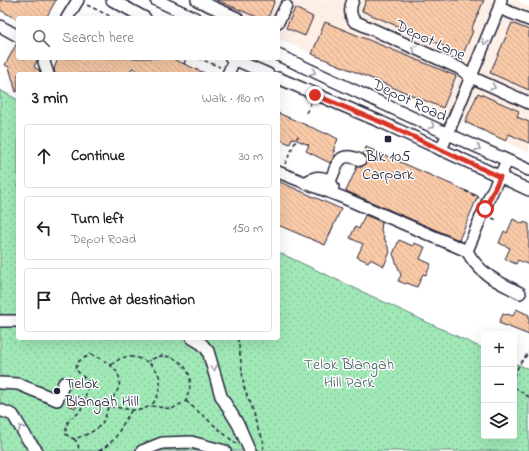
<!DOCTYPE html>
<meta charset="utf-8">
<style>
body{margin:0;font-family:"Indie Flower",sans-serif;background:#f6f6f6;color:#202124}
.controls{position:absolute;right:12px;bottom:12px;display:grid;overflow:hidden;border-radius:4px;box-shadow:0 4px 16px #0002}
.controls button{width:36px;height:36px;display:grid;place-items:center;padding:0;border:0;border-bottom:1px solid #e0e0e0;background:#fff;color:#202124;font:20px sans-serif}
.stop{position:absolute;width:12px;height:12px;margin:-9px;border:3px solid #d93025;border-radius:50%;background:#fff}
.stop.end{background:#d93025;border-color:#fff;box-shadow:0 1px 4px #0008}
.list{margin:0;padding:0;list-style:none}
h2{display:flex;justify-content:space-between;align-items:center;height:52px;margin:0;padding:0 16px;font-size:17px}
h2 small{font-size:13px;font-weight:400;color:#757577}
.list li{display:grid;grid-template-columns:26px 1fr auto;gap:12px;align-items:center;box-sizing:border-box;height:64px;margin:0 8px 8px;padding:0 8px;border:1px solid #e0e0e0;border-radius:4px}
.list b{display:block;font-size:15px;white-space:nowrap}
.list p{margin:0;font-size:13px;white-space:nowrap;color:#757577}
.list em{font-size:13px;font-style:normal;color:#757577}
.icon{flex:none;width:22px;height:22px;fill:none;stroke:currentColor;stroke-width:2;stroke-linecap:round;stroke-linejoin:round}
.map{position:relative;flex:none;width:529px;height:451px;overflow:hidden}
.search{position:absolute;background:#fff;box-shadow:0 4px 16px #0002;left:16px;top:16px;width:264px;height:44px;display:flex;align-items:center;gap:10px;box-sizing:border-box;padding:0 14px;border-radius:4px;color:#757577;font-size:15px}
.panel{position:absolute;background:#fff;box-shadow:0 4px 16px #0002;left:16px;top:72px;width:264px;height:268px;border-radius:4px}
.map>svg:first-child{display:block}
.built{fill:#fdefe5}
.park{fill:url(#park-dots);stroke:#618679}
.building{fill:url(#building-back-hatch);stroke:#22223b}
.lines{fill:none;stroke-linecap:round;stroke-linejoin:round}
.minor-casing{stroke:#22223b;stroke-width:14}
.path{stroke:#22223b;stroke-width:1.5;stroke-dasharray:4 3;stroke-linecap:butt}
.minor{stroke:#fff;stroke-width:11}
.oneway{stroke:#9c9ca7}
.route{stroke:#d93025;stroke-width:5}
.poi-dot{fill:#22223b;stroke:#fff;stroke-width:1.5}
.labels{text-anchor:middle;stroke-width:3;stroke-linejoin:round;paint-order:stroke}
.street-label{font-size:16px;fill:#22223b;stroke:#fff}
.poi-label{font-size:16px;fill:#22223b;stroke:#fff}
.park-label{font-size:16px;fill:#485e60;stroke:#fff}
</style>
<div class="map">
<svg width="529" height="451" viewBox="0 0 529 451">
<defs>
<pattern id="park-dots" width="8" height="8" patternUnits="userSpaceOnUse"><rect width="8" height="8" fill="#a0e9b7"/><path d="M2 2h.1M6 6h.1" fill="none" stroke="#8ac89e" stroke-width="1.8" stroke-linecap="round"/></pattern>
<pattern id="building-back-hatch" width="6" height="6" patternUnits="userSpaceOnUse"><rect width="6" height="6" fill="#f9caa8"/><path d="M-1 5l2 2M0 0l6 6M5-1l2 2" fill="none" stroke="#d5ad92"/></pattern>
</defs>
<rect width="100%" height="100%" fill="#fff"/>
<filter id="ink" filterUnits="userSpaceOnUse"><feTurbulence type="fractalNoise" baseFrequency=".025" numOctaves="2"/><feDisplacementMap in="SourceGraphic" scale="8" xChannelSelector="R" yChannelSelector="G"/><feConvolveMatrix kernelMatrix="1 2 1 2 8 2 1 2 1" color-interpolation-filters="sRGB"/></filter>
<g filter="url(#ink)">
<path class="built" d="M196,0H519V2L529,7V153L278,38V18H235Z"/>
<path class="park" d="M0,90L18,100V338H278V252L484,349V436H514V363L529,369V451H0Z"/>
<path class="building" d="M0,0H56L46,18H18V20L0,10Z
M216,0H275L268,18H259Z
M366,0H484L471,30L473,31L463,54L362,11Z
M295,8L313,17L305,36L286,28Z
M325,22L456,76L443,108L312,54Z
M512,23L529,30V90L490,73Z
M17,43H18V58H38L34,67L39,70L41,74H18V91L16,92L9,67L5,65Z
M58,58H171L207,74H146L132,68L129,74H55L54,69Z
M478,93L519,111L517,117L529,122V143L509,134L506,141L465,122Z
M278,113L327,134V133L338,139L333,151H335L333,155L335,156L330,163L306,151L309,145L292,138L290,144L278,139Z
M366,147L478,196L459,240L346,191L357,167H362L366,163L367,158L363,154Z
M278,181L341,209L325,245L278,225Z
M365,215L382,222L381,230L390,252L384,266L370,259L368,262L357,257L363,244L350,238L355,227L359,229Z
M513,219L523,224L524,222L529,224V265L518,260L516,264L505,259L510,248L499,243L504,231L507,233Z
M399,240L413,246L414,243L425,247L420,259L431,264L426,275L423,274L417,287L407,283L406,284L398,281L401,275L393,254Z
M516,309L529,315V335L499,323L503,314L506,315L507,314L513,316Z
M69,397L78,400L76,408L67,405Z"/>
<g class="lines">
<defs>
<path id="minor" d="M112,0L145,18
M156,0L195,18
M197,0L237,18
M353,0C350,7 349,14 354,21L459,68L471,77L529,103
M499,8L529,20
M67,18L78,0
M278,22L286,6
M0,26L18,36
M278,55L448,134L529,170
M45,58L44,62L48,74
M231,58L268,74
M228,74L235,58
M278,78L381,122L529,190
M441,150L499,8L501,0
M278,172L344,198L467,251C480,275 497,281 520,293
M330,181C338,164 338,150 360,160
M305,183C314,177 320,175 330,181L333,187
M467,251L489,198L507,161
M0,321H18
M192,338L202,344L208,351L221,396L239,426L250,451
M0,383L18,384L57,400L64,383
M0,410L13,415L28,440L37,451
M142,451L162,443L191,442L225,451"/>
</defs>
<use href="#minor" class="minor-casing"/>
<path class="path" d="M87,5L114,18
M198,58L220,67
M184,64L186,58
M306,113L311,103
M285,164L298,136
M465,191L479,198
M492,218L497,220
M238,338L244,387L264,446L262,451
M91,354C103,360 126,370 118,389C116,394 111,399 109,405C107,409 107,413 105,417C101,430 86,435 74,439L65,434L69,418C84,416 85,395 89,382L75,369L79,361Z
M111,365C115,362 120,358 125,357C129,356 133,357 137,358C162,364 167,387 151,406
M514,376L519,365L529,352
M514,387L529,397
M70,395L108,406L132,410H140L151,406L172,409L186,401C188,394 191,387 190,379C188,366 176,356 163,356C158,356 152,359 148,361
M186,401L236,444
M74,439L78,443L79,451
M99,451C121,438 118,428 132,410"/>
<use href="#minor" class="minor"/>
</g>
<defs><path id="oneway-chevron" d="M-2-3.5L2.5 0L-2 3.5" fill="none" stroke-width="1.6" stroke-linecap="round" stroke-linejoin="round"/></defs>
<g class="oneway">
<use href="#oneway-chevron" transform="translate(485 42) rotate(112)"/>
<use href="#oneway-chevron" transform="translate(414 48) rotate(-156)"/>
<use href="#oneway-chevron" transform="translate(313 72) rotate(25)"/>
<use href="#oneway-chevron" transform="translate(493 87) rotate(23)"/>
<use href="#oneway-chevron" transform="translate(432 126) rotate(25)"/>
<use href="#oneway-chevron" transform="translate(478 148) rotate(24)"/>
<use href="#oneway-chevron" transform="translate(214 368) rotate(75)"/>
<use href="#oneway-chevron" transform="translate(21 428) rotate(-122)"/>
</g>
</g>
<g class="lines" filter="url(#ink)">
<path class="route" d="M315,95L381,122L500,177L485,209"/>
</g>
<g class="poi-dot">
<rect x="384" y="135" width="8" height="8" rx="2"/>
<circle cx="57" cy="391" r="4"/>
</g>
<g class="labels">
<g class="street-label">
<text transform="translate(431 39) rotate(25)" y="6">Depot Lane</text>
<text transform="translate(410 99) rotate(25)" y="6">Depot Road</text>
</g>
<g class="poi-label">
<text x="388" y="161">Blk 105<tspan x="388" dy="18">Carpark</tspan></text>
<text x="65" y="388" text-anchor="start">Telok<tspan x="65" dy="18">Blangah Hill</tspan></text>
</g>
<g class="park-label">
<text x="349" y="369">Telok Blangah<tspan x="349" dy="18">Hill Park</tspan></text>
</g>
</g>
</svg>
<div class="controls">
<button>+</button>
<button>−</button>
<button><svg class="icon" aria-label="layers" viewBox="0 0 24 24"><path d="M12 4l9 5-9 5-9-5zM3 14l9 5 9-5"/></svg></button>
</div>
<div class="stop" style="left:485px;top:209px"></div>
<div class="stop end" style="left:315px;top:95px"></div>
<div class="search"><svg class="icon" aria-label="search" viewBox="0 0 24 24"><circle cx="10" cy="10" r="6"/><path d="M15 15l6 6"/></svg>Search here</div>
<section class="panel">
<h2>3 min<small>Walk · 180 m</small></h2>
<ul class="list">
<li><svg class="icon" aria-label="ahead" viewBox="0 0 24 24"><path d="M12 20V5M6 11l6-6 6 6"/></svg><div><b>Continue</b></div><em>30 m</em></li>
<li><svg class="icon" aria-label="left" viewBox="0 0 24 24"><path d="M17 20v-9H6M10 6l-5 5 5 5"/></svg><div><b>Turn left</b><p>Depot Road</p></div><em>150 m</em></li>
<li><svg class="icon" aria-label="arrive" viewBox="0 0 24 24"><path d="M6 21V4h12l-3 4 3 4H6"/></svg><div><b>Arrive at destination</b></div></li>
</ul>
</section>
</div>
